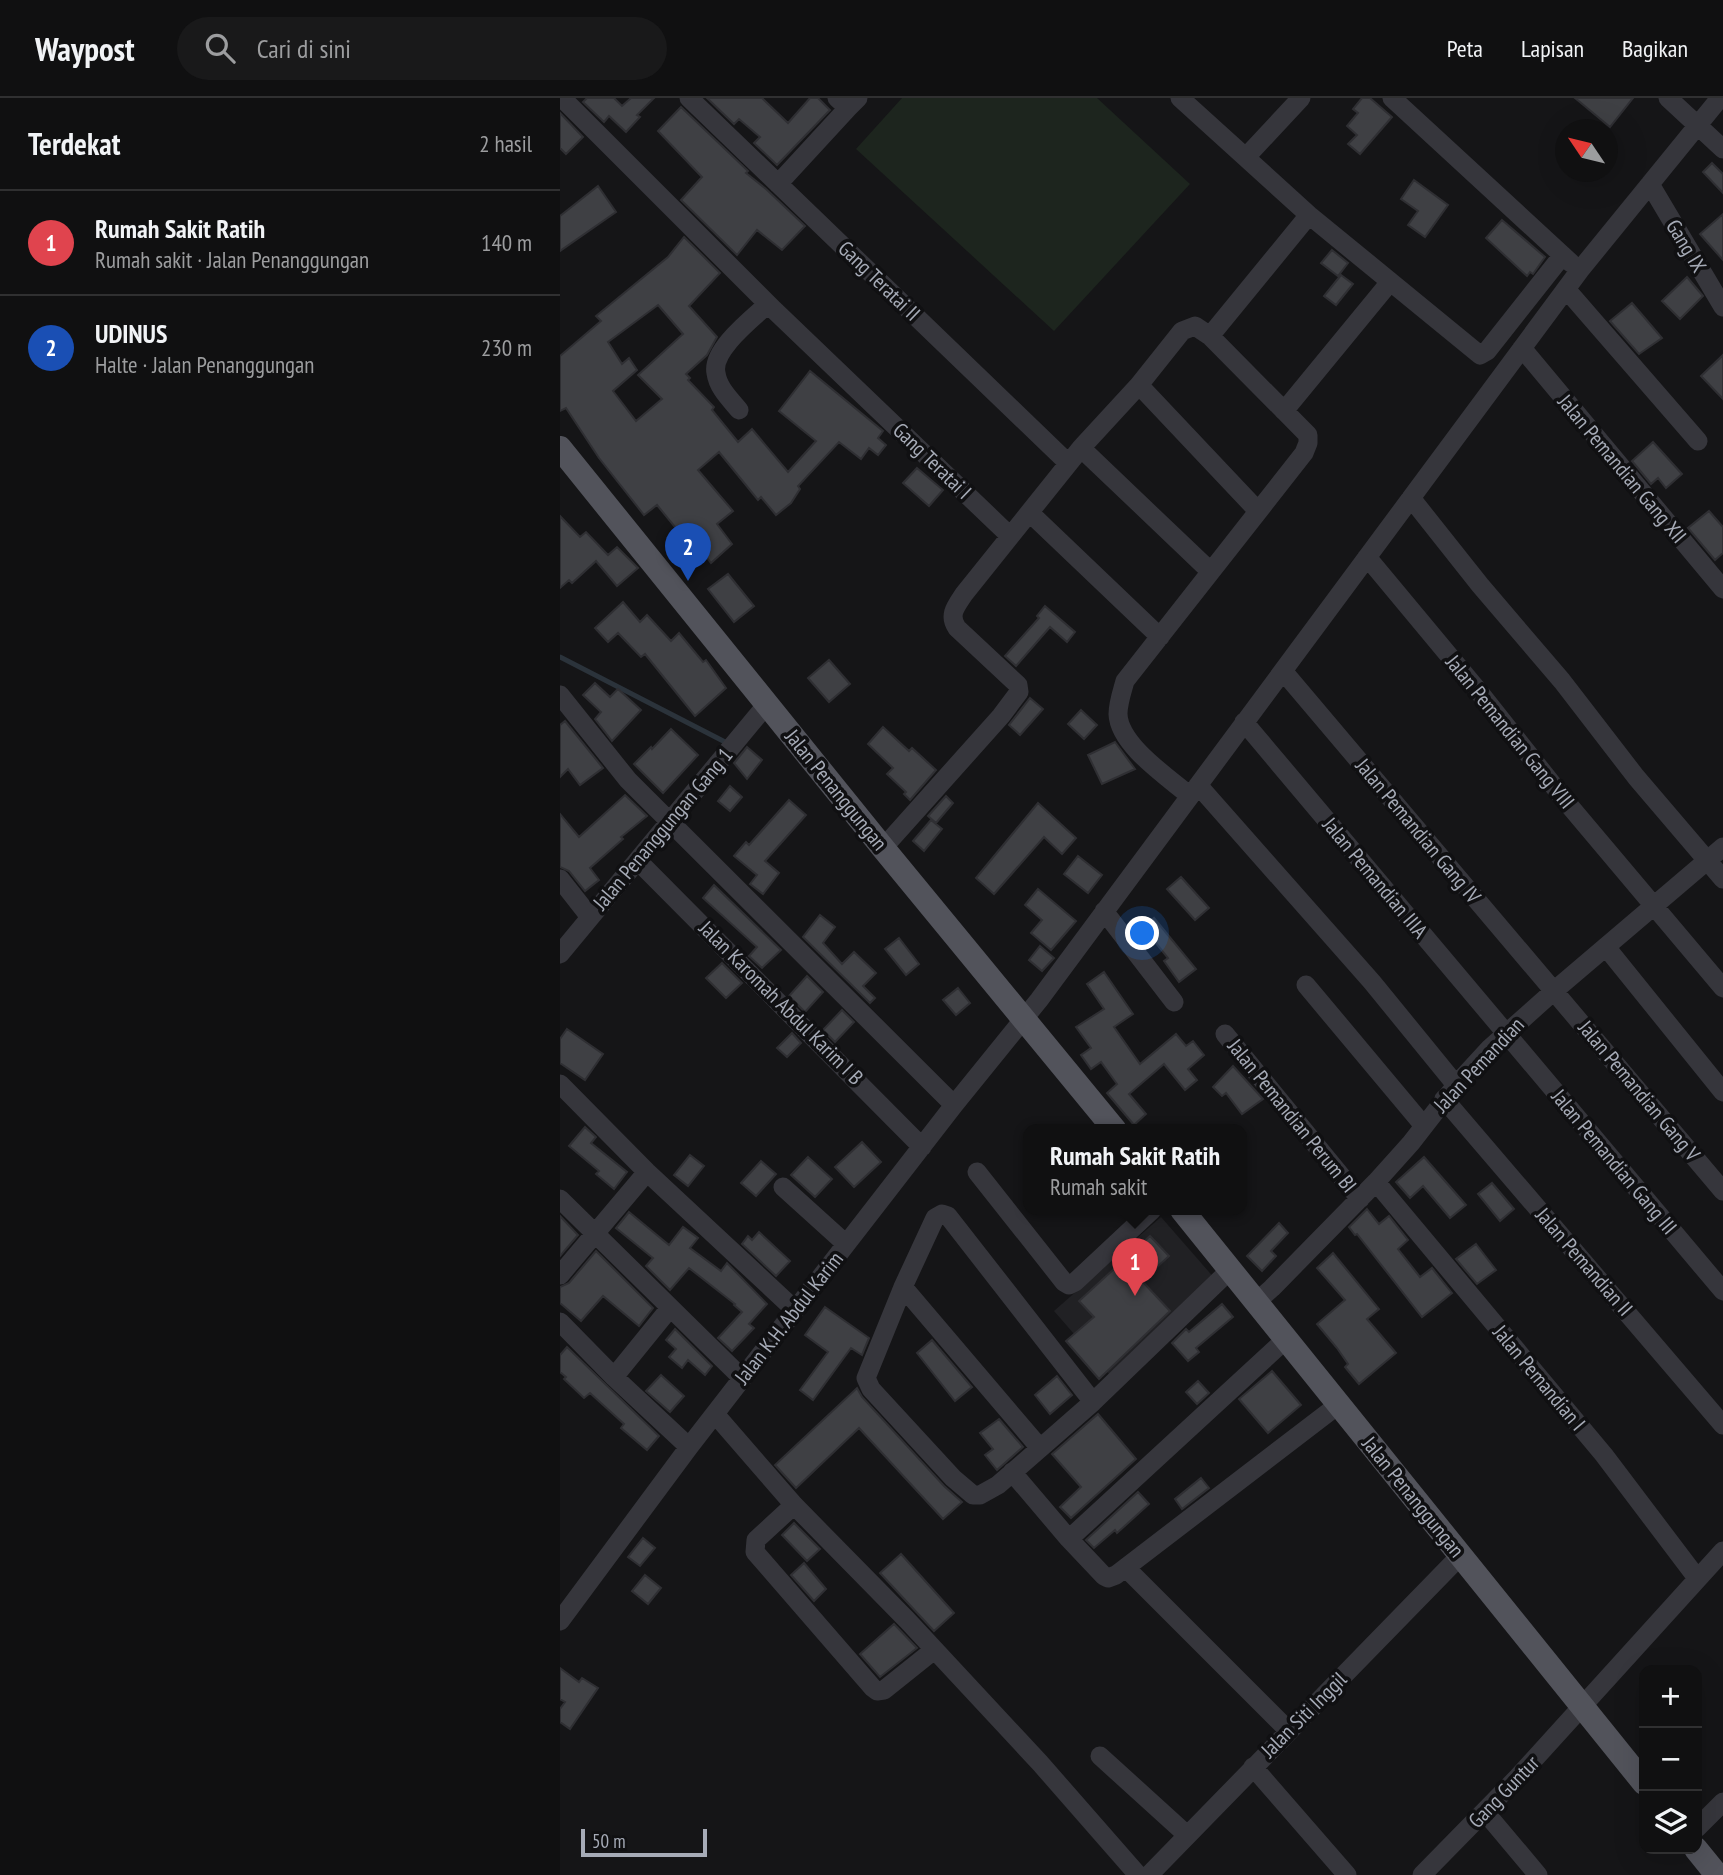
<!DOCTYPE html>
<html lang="id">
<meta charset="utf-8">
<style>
body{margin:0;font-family:"PT Sans Narrow",sans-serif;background:#19191a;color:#f1f3f6}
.controls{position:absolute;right:21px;bottom:21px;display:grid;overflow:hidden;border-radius:14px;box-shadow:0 7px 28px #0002}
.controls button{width:63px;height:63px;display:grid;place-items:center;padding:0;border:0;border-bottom:2px solid #303031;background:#101011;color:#f1f3f6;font:35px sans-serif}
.compass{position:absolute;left:995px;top:21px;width:63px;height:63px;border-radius:50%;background:#101011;box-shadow:0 7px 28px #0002;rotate:305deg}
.scale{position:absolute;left:21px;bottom:18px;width:126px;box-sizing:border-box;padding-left:7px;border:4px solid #a6abb7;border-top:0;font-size:19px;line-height:24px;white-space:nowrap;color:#a6abb7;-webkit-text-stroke:5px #101012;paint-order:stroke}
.you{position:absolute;left:583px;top:836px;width:24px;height:24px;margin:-18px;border:5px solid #fff;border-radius:50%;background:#1a73e8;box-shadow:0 0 0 10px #1a73e833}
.badge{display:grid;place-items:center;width:46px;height:46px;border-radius:50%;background:#f5b92e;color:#fff;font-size:23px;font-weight:700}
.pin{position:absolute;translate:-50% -58px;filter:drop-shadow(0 2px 4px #0008)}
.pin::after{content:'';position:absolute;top:37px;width:24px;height:21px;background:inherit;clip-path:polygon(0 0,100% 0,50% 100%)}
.popup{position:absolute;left:463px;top:1026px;width:224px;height:91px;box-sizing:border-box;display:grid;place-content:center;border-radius:14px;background:#101011;filter:drop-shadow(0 2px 5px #0005);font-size:23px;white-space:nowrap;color:#9c9d9f}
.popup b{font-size:26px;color:#f1f3f6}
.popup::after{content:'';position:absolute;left:50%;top:100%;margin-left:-14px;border:14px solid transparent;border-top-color:#101011}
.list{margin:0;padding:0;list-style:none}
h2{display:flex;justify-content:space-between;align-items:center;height:91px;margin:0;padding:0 28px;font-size:30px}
h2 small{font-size:23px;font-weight:400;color:#9c9d9f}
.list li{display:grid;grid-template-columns:46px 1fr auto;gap:21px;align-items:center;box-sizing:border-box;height:105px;padding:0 28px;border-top:2px solid #303031}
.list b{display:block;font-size:26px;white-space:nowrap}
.list p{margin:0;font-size:23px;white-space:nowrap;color:#9c9d9f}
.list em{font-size:23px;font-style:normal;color:#9c9d9f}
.icon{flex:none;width:38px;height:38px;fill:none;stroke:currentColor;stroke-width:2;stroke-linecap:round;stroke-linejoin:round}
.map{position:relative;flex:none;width:1163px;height:1777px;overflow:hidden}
header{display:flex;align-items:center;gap:42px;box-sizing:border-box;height:98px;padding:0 35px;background:#101011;border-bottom:2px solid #303031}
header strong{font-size:33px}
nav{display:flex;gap:38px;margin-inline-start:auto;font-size:24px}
.search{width:490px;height:63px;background:#19191a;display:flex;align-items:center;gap:18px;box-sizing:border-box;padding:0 24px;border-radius:38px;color:#9c9d9f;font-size:26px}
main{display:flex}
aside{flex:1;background:#101011}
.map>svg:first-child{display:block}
.built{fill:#212124}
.green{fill:#1d251e}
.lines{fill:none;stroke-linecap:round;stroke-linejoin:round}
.stream{stroke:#2b333b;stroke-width:5}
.building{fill:#3f4044;stroke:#2f2f33;stroke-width:2;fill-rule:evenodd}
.minor{stroke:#36363c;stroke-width:19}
.major{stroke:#52535b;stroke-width:24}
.labels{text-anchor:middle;stroke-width:7;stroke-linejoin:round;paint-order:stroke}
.street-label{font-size:21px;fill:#a6abb7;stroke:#101012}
</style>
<header>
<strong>Waypost</strong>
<div class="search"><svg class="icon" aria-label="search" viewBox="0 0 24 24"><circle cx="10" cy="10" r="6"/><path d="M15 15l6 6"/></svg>Cari di sini</div>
<nav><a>Peta</a><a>Lapisan</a><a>Bagikan</a></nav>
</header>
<main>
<aside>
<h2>Terdekat<small>2 hasil</small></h2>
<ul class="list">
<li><span class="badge" style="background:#e0444e">1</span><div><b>Rumah Sakit Ratih</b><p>Rumah sakit · Jalan Penanggungan</p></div><em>140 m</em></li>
<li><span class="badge" style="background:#1a4fb4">2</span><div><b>UDINUS</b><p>Halte · Jalan Penanggungan</p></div><em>230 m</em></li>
</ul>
</aside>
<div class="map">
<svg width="1163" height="1777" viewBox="0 0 1163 1777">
<rect width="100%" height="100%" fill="#151517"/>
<path class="built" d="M601,1119L656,1182L549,1276L494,1213Z"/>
<path class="green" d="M342,0H537L630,86L494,233L296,51Z"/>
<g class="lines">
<path class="stream" d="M0,559L169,646"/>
</g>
<path class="building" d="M27,0H54L62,8L71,0H94L77,17L80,19L66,34L49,18L44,24L23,4Z
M147,0H202L228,25L250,0H258L270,12L217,67L194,45L200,39L179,21L174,26Z
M802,0H810L832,19L800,56L788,46L797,37L787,28L798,15L793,11Z
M1015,0H1073L1050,29Z
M121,9L188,73L186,75L206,91L245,128L222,152L197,132L177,157L121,102L142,79L98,33Z
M0,15L23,39L6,56L0,50Z
M1152,65L1163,76V95L1143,74Z
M854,82L888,107L865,139L848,127L858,113L841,101Z
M38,88L56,114L0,153V118Z
M1163,116V162L1140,136Z
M942,122L985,159L973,176L970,174L967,178L926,140Z
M124,139L160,175L129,208L157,239L147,257L126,276L130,280L128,282L154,309L152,312L178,344L192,331L228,374L256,343L219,313L250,273L323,333L318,340L326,347L318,357L309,350L301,361L279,344L238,388L240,391L231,405L216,417L201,399L198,402L159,354L138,372L173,413L157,426L172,446L151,465L124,429L119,434L97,407L84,417L39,360L6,310L0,313V258L41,223L36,218L108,159ZM98,207L123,236L78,277L102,301L76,323L53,293L77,272L69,260L62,266L48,244Z
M772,152L788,165L778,178L761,165Z
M781,177L793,186L776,207L764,198Z
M1127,179L1143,198L1120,221L1102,203Z
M1072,205L1102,240L1079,256L1050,223Z
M1163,257V301L1141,278Z
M1093,344L1122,376L1106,390L1098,380L1091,386L1072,363Z
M357,370L383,392L369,408L343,385Z
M1149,413L1163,429V455L1155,462L1128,430Z
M0,418L20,439L26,434L48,457L57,449L78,470L57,488L36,463L12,485L9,482L0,490Z
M168,476L194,508L174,524L148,491Z
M63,504L80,524L87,517L111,543L119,535L143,564L146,562L166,590L135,618L85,556L81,559L58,535L48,544L35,530Z
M485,508L515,534L507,544L490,529L456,568L445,558L479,520L477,518Z
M269,562L290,586L269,604L248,580Z
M35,585L50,599L58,591L81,612L52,643L35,621L41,614L23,597Z
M470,600L483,611L460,637L449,627Z
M521,612L537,627L524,641L508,626Z
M5,623L43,670L20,687L8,671L0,679V627Z
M323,629L349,653L352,650L376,672L350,702L344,696L346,694L327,676L333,670L308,646Z
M111,631L138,657L103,695L74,666L91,649L92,651Z
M555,644L575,671L542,686L528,657Z
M187,649L202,662L187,681L174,665Z
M170,688L182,699L170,713L158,703Z
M65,697L87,718L61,739L63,741L30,770L39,782L25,793L9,773L0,769V716L19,739Z
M386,698L393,705L376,725L368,718Z
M229,702L246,717L205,763L219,775L203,796L190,786L197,777L174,758L186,744L189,747Z
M478,705L516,740L502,756L484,739L434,796L416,780Z
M371,722L382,731L364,753L353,743Z
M518,758L542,777L528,795L504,776Z
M621,779L649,810L635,822L607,791Z
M154,787L221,852L202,870L189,858L197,849L143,800Z
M478,791L516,823L491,852L471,835L482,822L465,807Z
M260,817L275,829L263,845L282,866L294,854L316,875L303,888L315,900L310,905L243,839Z
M594,820L636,871L619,884L604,863L608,860L583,829Z
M339,840L359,866L346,877L325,851Z
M480,848L494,860L482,873L469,862Z
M162,865L182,885L166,900L146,880Z
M544,874L573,916L554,929L580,966L616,936L626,948L633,943L644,957L628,971L637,982L625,992L604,966L569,996L586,1016L574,1027L547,995L557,986L541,964L531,971L521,957L531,950L516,929L544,911L527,886Z
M247,878L263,894L245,914L229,898Z
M398,890L410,905L396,917L383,902Z
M282,912L294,924L275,944L263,932Z
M7,931L43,956L25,982L0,965V941Z
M232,935L241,945L227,959L217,950Z
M673,968L703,1001L682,1016L666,995L662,998L653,989Z
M25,1029L36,1039L31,1045L67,1074L54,1091L36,1076L39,1073L9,1048Z
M302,1044L321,1064L294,1089L275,1069Z
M130,1057L144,1068L128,1088L114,1077Z
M248,1059L272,1081L255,1099L231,1077Z
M864,1059L906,1107L890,1120L863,1088L850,1100L836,1084Z
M201,1063L216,1076L196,1098L181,1085Z
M932,1085L954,1111L940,1123L918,1096Z
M807,1111L819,1126L829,1118L848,1142L838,1151L860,1179L872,1170L892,1195L862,1219L797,1136L795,1137L789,1129Z
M69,1114L109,1147L123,1129L138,1140L130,1150L161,1173L167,1165L207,1206L189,1226L194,1230L172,1253L158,1240L182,1214L174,1207L175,1206L129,1170L110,1192L86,1168L93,1160L56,1130Z
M0,1118L18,1137L0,1158Z
M719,1125L728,1135L711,1153L716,1158L702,1173L687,1158Z
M199,1134L230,1163L216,1178L182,1146L188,1138L192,1142Z
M590,1138L609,1158L582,1183L610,1213L539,1281L506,1243L534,1219L519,1203Z
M916,1146L936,1172L917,1186L896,1161Z
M36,1153L93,1210L79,1228L43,1198L21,1223L0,1205V1189L9,1185Z
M773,1155L819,1211L807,1221L836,1255L799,1286L785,1269L788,1266L777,1250L757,1226L785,1202L757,1170Z
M662,1206L673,1219L636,1250L639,1254L628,1263L612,1245L626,1231L629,1234Z
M265,1209L309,1240L302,1257L291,1250L253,1302L240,1292L268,1254L245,1237Z
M115,1231L152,1268L145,1277L128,1262L122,1270L109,1259L116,1251L106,1242Z
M372,1242L412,1289L395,1303L357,1255Z
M7,1249L99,1338L87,1352L61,1330L64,1326L30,1295L24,1300L4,1281L6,1279L0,1274V1257Z
M712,1273L741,1307L708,1335L679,1301Z
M101,1277L124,1298L110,1314L86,1293Z
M497,1278L512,1297L490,1316L475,1297Z
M638,1283L649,1295L637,1306L626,1294Z
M297,1290L302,1299L384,1388L402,1404L383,1421L299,1330L236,1390L215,1367Z
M538,1316L576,1361L511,1420L500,1409L521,1389L492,1356Z
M439,1321L463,1349L437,1372L425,1357L433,1351L420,1335Z
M641,1380L649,1390L622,1411L615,1401Z
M578,1394L589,1406L557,1435L555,1432L534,1450L526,1442Z
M234,1425L260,1451L247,1463L222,1437Z
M83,1440L95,1450L80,1468L68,1459Z
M341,1456L394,1515L374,1533L320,1475Z
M244,1465L266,1491L254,1503L231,1477Z
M85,1477L101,1490L88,1506L72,1493Z
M334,1526L357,1550L320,1579L300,1556Z
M0,1570L19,1584L22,1580L38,1590L10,1631L0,1624V1611L5,1604L0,1601Z"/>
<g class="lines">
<path class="minor" d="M2,0L212,210L450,438
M129,0L508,365
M277,0L288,10L298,0
M620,0L749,117L920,257L927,253L1002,158
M832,0L1011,165
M1108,0L1163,51
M686,59L741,0
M218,86L288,10
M1090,86L1163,209
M1006,191L1138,343
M650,238L749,117
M962,250L1163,491
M579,287L698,413
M179,312C170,301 158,290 156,275C151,252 193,220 208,206
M724,313L830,184
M521,350L650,473
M851,400L920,487L1002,583L1076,679L1163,781
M470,415L600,539
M807,459L916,590L1008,706L1163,890
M723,573L1163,1093
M0,597L68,682L394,1007
M684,624L1163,1193
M638,687L812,884L896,987
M323,750L441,618L459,594L458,587L397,530C388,517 396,508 404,496L521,350L579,287L622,233L635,228L650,238L748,337V345L744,355L565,583C562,594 558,605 558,616C559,647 608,679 630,698
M78,763L362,1049
M0,781L30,819
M544,813L614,904
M1046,849L1163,994
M0,856L207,606
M746,887L864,1028
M665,936L800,1101
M0,986L87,1074L235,1212
M884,1001L1163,1327
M417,1074L504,1184L509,1187L515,1184L592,1112
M816,1084L1044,1357L1137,1480
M223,1089L286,1146
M0,1101L182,1280
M0,1177L87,1074
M343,1189L480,1350
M695,1205L712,1190L816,1084L851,1045L896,987L930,950L995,892L1163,749
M0,1224L54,1279L129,1349
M54,1279L110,1210
M533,1304L388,1118L382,1116L375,1120L343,1189L306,1280L311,1291L393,1380L413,1397H420L438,1387L533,1304L669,1173
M155,1316L234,1407L347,1522L480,1665L578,1777
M452,1374L509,1441L725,1242
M234,1407L196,1442L195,1454L313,1590L317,1593L324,1592L374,1552
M509,1441L544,1478L548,1480L556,1477L778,1307
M566,1470L728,1632
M0,1523L129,1349L394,1007L479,902L1020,172L1160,0
M540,1658L627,1737
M693,1669L787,1777
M925,1714L978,1777
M1137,1730L1163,1704
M589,1777L900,1458
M862,1777L958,1679L1163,1453"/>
<path class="major" d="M0,350L323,750L555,1032
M622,1112L1084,1685
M1136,1751L1157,1777"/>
</g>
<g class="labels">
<g class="street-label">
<text transform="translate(1126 148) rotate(59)" y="7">Gang IX</text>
<text transform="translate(319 183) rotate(44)" y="7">Gang Teratai II</text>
<text transform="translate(372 363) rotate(44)" y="7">Gang Teratai I</text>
<text transform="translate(1062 371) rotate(50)" y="7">Jalan Pemandian Gang XII</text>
<text transform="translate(950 634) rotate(51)" y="7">Jalan Pemandian Gang VIII</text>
<text transform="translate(276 692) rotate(51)" y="7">Jalan Penanggungan</text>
<text transform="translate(103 731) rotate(-50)" y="7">Jalan Penanggungan Gang 1</text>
<text transform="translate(858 733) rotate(50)" y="7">Jalan Pemandian Gang IV</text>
<text transform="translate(815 780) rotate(50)" y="7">Jalan Pemandian IIIA</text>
<text transform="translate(221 905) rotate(45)" y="7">Jalan Karomah Abdul Karim I B</text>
<text transform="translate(919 967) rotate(-47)" y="7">Jalan Pemandian</text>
<text transform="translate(1079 993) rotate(50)" y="7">Jalan Pemandian Gang V</text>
<text transform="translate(732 1018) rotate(51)" y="7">Jalan Pemandian Perum BI</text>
<text transform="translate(1054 1064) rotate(50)" y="7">Jalan Pemandian Gang III</text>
<text transform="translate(1024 1164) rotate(49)" y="7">Jalan Pemandian II</text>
<text transform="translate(229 1220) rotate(-52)" y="7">Jalan K.H. Abdul Karim</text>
<text transform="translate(979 1280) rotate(50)" y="7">Jalan Pemandian I</text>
<text transform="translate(853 1399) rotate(51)" y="7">Jalan Penanggungan</text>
<text transform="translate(744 1617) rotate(-45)" y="7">Jalan Siti Inggil</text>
<text transform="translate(944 1694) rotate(-46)" y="7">Gang Guntur</text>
</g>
</g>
</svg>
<div class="controls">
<button>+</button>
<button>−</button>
<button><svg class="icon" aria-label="layers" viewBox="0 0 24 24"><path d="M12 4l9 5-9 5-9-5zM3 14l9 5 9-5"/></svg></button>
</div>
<svg class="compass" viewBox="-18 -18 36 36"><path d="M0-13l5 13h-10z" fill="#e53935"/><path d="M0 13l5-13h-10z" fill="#9c9d9f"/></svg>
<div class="scale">50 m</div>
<div class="you"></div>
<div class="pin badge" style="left:575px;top:1198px;background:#e0444e">1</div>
<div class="popup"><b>Rumah Sakit Ratih</b>Rumah sakit</div>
<div class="pin badge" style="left:128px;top:483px;background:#1a4fb4">2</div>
</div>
</main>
